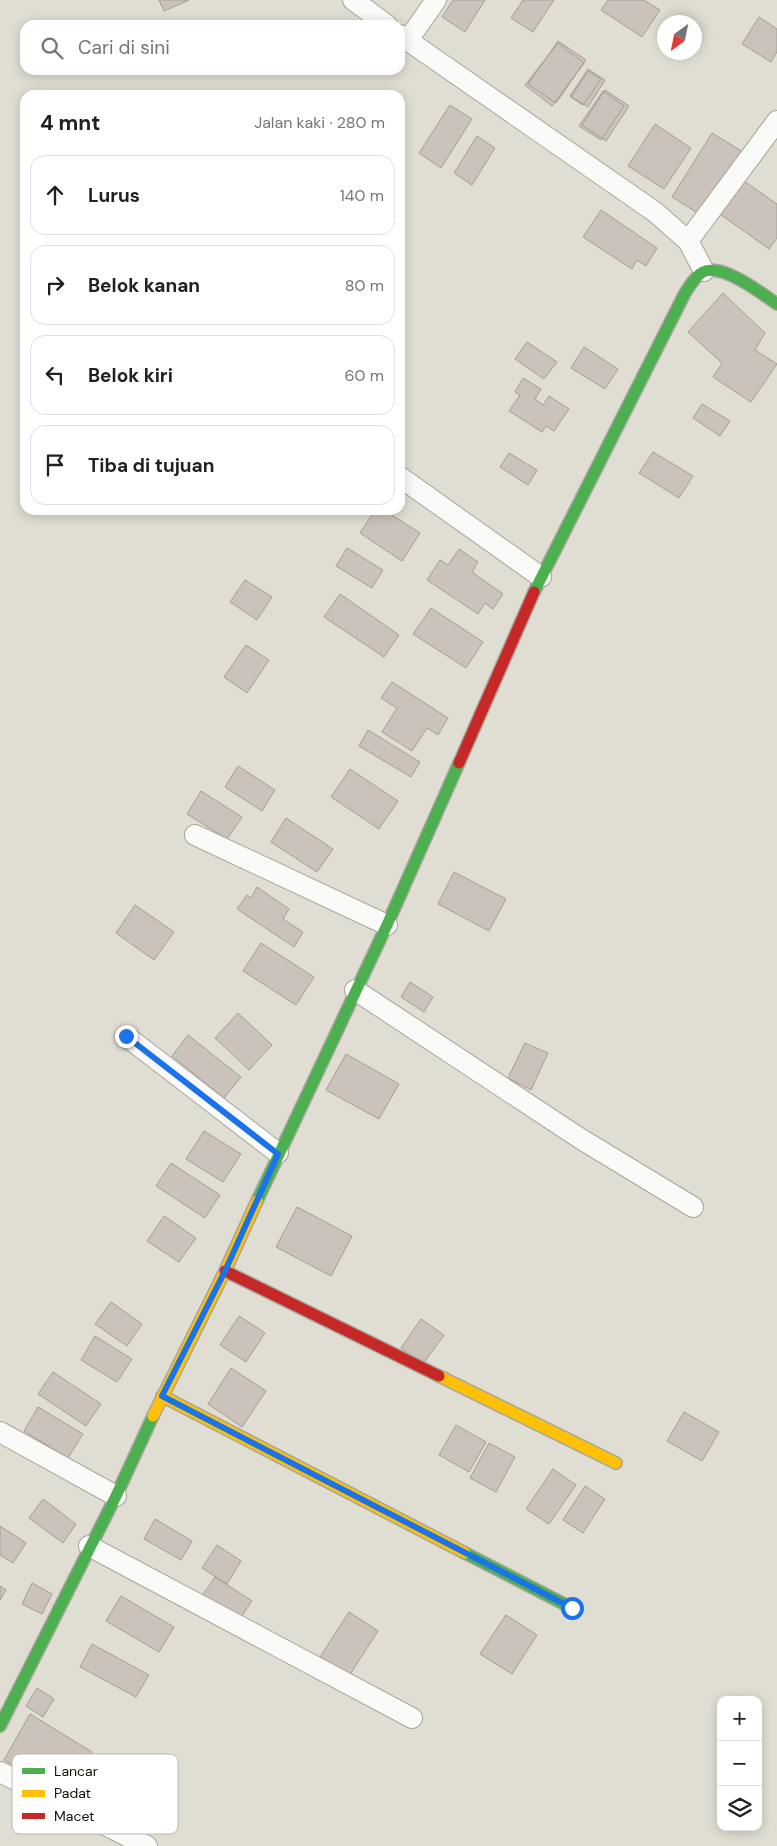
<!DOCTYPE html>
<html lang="id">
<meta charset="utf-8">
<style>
body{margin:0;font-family:"DM Sans",sans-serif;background:#f6f6f6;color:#202124}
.controls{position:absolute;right:15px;bottom:15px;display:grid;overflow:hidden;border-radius:10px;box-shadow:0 2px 12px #0003}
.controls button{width:45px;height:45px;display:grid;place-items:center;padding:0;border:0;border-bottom:1px solid #e0e0e0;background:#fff;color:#202124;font:25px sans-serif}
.compass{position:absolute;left:657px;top:15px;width:45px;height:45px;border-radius:50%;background:#fff;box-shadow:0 2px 12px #0003;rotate:213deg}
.stop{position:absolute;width:15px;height:15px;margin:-11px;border:4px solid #1a73e8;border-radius:50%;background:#fff}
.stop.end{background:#1a73e8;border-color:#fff;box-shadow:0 1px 5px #0008}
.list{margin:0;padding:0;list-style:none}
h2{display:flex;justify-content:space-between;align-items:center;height:65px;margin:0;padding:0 20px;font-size:21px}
h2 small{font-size:16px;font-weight:400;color:#757577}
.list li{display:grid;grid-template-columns:32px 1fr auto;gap:15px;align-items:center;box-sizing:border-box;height:80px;margin:0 10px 10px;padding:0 10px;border:1px solid #e0e0e0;border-radius:15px}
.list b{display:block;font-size:19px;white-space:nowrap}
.list em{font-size:16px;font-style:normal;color:#757577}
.icon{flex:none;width:28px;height:28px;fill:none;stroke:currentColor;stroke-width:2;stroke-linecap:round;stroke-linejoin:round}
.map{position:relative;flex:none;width:777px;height:1846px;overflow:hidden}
.search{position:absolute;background:#fff;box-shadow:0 2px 12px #0003;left:20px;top:20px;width:385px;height:55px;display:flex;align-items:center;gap:12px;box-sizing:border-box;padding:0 18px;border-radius:15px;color:#757577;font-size:19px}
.panel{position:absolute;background:#fff;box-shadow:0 2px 12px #0003;left:20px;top:90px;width:385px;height:425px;border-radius:15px}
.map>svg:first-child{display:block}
.building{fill:#cbc2bb;stroke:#a29e98}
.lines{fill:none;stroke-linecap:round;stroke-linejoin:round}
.street-casing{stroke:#a7a59c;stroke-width:22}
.fast-casing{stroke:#a7a59c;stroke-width:14}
.slow-casing{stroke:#a7a59c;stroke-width:14}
.jam-casing{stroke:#a7a59c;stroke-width:14}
.street{stroke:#fafaf8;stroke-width:20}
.fast{stroke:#4caf50;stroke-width:11}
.slow{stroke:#ffc107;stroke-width:11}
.jam{stroke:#c62828;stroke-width:11}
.route{stroke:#1a73e8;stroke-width:6}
.key{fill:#fff;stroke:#b8b8b5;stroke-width:1}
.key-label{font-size:14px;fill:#121109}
</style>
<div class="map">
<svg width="777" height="1846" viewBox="0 0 777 1846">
<rect width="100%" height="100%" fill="#e0ded3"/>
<path class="building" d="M159,0H189L164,11Z
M453,0H485L465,32L442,17Z
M523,0H554L533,32L511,18Z
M608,0H644L660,10L642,37L601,10Z
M759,17L777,29V52L771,62L742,44Z
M558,41L586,60L556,103L528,84Z
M558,43L584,63L552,106L525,85Z
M588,69L605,80L588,107L570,96Z
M588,71L601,79L583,105L571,97Z
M605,90L629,106L606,141L582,125Z
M603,91L624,106L601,140L579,126Z
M450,105L472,119L441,168L419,153Z
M655,124L691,148L664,189L628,166Z
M712,133L743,152L704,217L672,197Z
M477,136L495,148L472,185L454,173Z
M741,179L777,204V238L769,249L717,212Z
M601,210L657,248L646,266L637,260L632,269L583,237Z
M723,293L765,333L755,350L777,364L751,402L713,377L722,363L688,332Z
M527,342L557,362L544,379L515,359Z
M584,347L618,369L605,389L571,368Z
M523,378L541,389L535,399L543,405L549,396L569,409L554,431L546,426L542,432L509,411L520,395L515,392Z
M702,404L730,421L720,436L693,418Z
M653,452L693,476L679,498L639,473Z
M509,453L537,470L528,485L500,467Z
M375,510H384L420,533L402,561L360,533Z
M347,548L383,570L372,588L336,566Z
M459,549L478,562L472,572L503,594L493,609L485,603L478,614L427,580L440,560L448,565Z
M245,580L272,597L257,620L230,602Z
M340,594L399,635L384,657L324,617Z
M431,608L483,642L466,668L413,634Z
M246,645L269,660L247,693L224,677Z
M392,682L448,718L438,735L427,728L412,751L382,732L397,708L381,698Z
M368,730L420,762L411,777L359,746Z
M238,766L275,790L262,811L225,787Z
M350,769L398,801L379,829L331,797Z
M201,791L242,817L227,839L187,814Z
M286,818L333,849L317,872L271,842Z
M454,872L506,899L489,931L438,904Z
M257,887L289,909L283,919L303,932L294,947L237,909L247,895L251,898Z
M135,905L174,932L154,960L116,933Z
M261,943L314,977L296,1005L243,971Z
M410,982L433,997L424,1012L401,997Z
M238,1013L272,1045L249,1070L215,1038Z
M188,1035L241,1077L224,1098L172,1056Z
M525,1043L548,1053L531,1090L508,1078Z
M346,1054L399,1084L379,1119L326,1090Z
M204,1131L241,1154L223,1182L186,1159Z
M171,1163L220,1195L205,1218L156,1186Z
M297,1207L352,1236L331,1276L276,1247Z
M164,1216L196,1238L179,1262L147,1241Z
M111,1302L142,1324L127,1346L95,1324Z
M239,1316L265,1333L246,1362L220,1345Z
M421,1319L444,1335L423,1364L401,1348Z
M95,1336L132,1359L117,1382L81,1360Z
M231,1368L266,1391L242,1427L208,1404Z
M53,1372L101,1404L86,1426L38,1394Z
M38,1407L83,1434L68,1458L24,1431Z
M684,1412L719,1432L702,1461L667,1441Z
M456,1425L486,1442L469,1472L439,1455Z
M489,1443L515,1457L496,1492L470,1478Z
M553,1469L576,1485L549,1524L526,1509Z
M585,1486L605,1499L583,1533L563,1520Z
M43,1499L76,1524L63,1543L29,1518Z
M155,1519L192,1541L181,1560L144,1539Z
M0,1526L26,1543L13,1563L0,1555Z
M217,1545L241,1561L227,1584L202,1568Z
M215,1577L252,1601L239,1620L202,1596Z
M32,1583L52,1594L42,1614L22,1604Z
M0,1586L6,1590L0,1600Z
M121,1596L174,1627L159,1652L106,1621Z
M349,1612L378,1631L349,1676L320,1657Z
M506,1615L537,1635L512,1674L480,1654Z
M92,1644L149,1675L136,1697L80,1667Z
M37,1688L54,1699L43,1717L26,1706Z
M30,1714L92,1752L72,1784L34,1760L27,1773L4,1760Z"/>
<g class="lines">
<defs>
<path id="street" d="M353,0L387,25
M400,35L655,212L688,241L704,271
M408,40L436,0
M688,241L777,121
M400,477L541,577
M195,835L387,925
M355,990L581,1139L693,1207
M126,1036L278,1153
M0,1432L116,1496
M89,1546L412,1718
M0,1772L147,1846"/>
<path id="fast" d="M534,592L685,293C690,286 695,276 703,272C723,263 761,293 777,304
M257,1201L387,925L459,763
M465,1553L572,1608
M0,1726L116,1496L153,1416"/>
<path id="slow" d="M439,1376L616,1463
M162,1396L465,1553
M153,1416L225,1271L257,1201"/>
<path id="jam" d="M459,763L534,592
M225,1271L439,1376"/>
</defs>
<use href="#street" class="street-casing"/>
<use href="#fast" class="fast-casing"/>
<use href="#slow" class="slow-casing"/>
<use href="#jam" class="jam-casing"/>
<use href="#street" class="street"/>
<use href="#fast" class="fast"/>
<use href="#slow" class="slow"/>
<use href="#jam" class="jam"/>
</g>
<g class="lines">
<path class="route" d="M126,1036L278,1154L225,1271L162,1396L572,1608"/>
</g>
<rect x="12" y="1754" width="166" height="80" rx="8" class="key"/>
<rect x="22" y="1768" width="23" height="6" fill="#4caf50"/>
<rect x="22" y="1790" width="23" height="7" fill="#ffc107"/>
<rect x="22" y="1813" width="23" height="6" fill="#c62828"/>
<g class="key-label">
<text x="54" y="1776">Lancar</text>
<text x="54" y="1798">Padat</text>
<text x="54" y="1821">Macet</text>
</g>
</svg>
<div class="controls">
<button>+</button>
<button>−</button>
<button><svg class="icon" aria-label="layers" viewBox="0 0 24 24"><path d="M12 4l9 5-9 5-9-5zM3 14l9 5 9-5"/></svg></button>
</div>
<svg class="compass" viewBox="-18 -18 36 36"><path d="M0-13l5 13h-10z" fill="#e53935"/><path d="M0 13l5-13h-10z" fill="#757577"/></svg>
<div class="stop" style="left:572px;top:1608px"></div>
<div class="stop end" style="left:126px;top:1036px"></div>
<div class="search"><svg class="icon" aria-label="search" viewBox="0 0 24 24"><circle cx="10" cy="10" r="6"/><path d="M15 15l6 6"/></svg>Cari di sini</div>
<section class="panel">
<h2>4 mnt<small>Jalan kaki · 280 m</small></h2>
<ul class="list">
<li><svg class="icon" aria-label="ahead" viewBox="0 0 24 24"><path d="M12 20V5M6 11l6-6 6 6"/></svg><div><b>Lurus</b></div><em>140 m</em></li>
<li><svg class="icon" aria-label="right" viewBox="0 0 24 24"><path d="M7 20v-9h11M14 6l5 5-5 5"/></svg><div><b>Belok kanan</b></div><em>80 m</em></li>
<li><svg class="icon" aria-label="left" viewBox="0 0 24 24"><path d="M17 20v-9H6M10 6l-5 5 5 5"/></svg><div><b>Belok kiri</b></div><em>60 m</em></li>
<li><svg class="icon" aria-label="arrive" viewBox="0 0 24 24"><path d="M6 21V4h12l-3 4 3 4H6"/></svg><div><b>Tiba di tujuan</b></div></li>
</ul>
</section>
</div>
